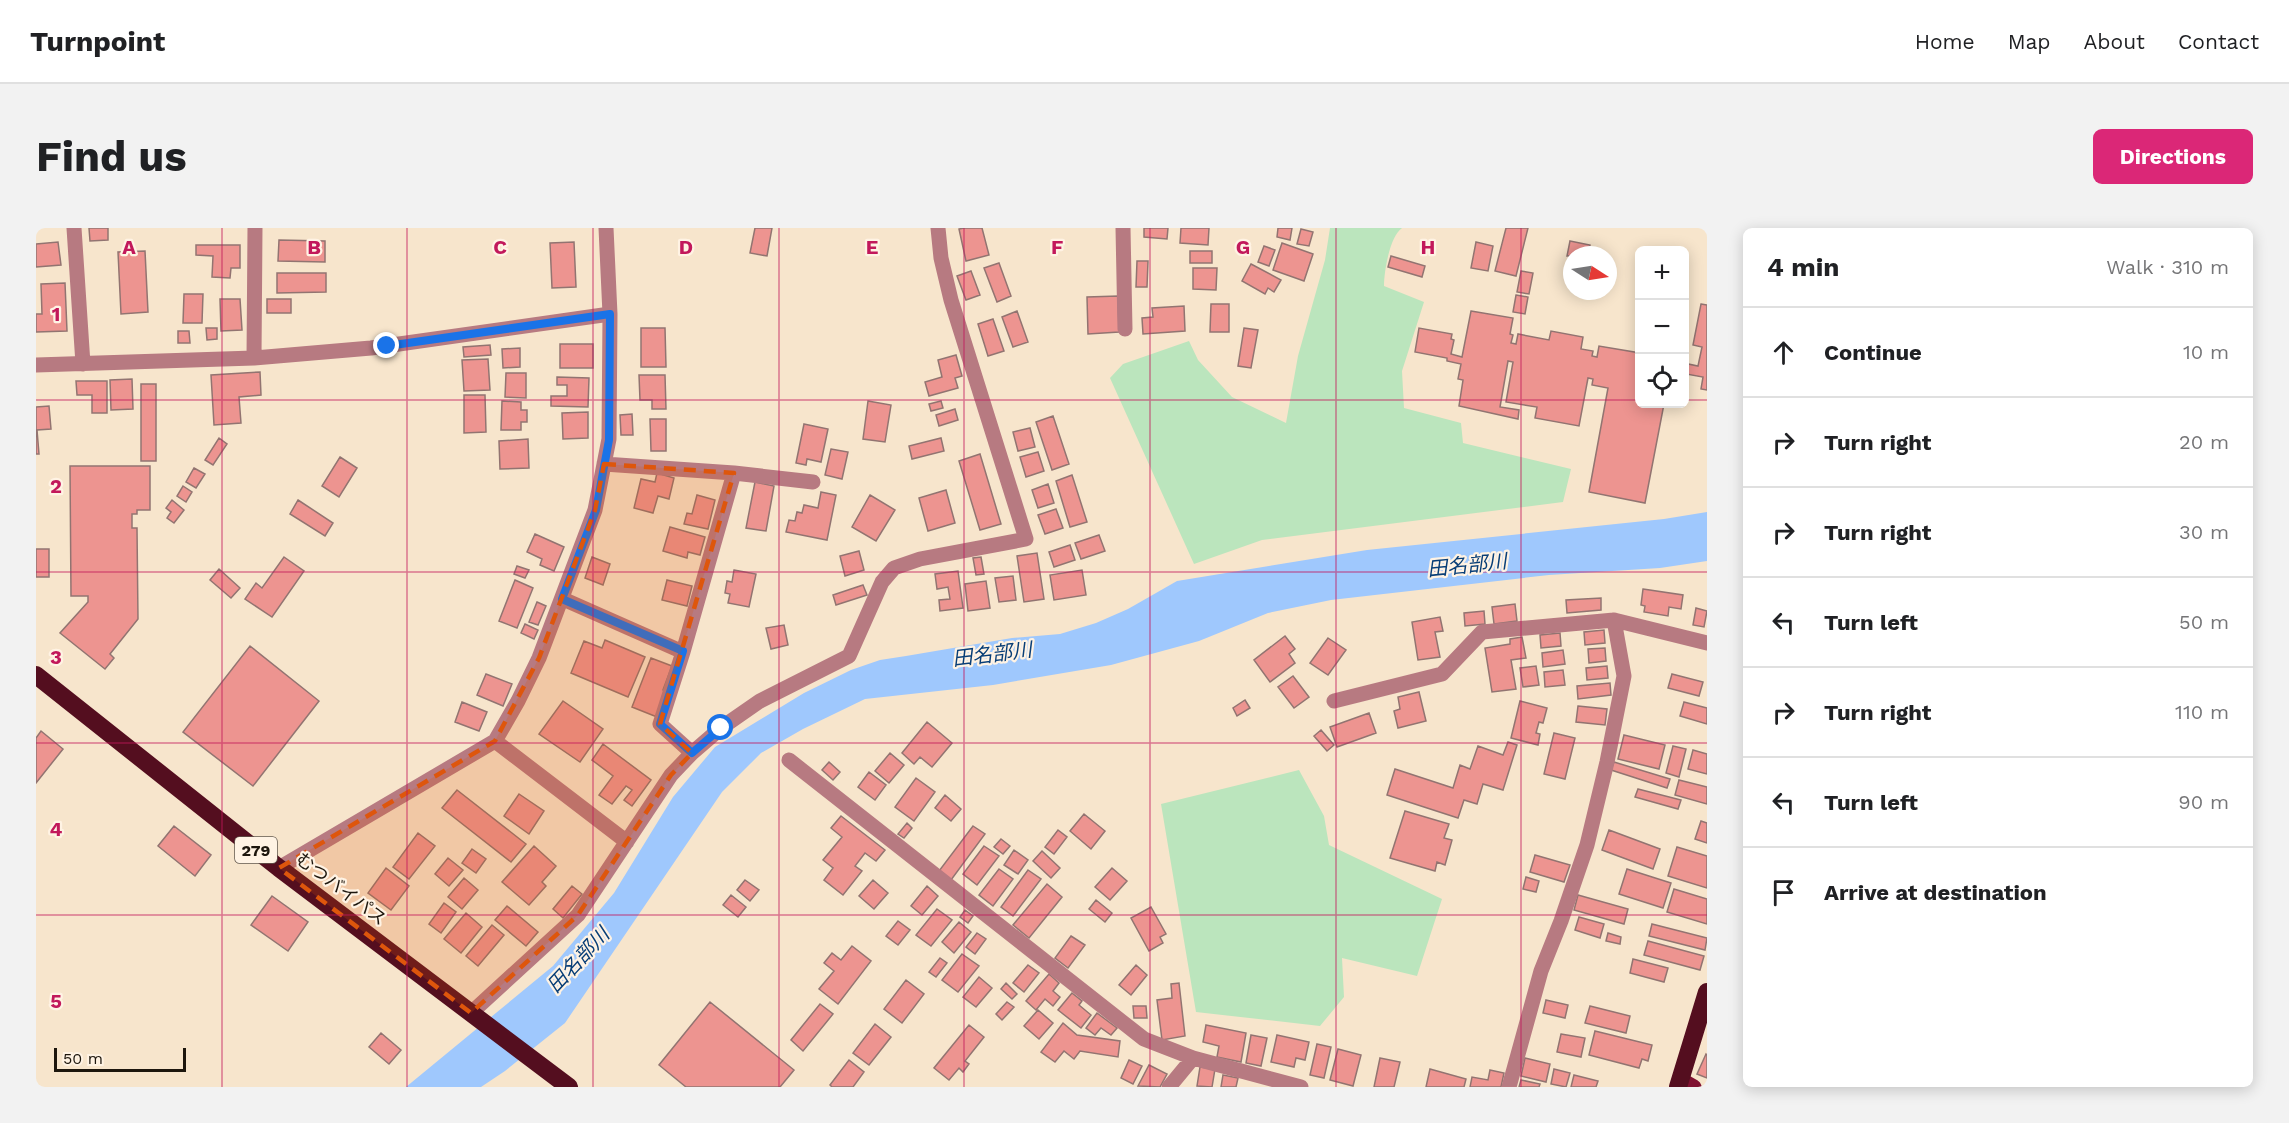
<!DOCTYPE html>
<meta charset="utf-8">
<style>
body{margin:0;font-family:"Work Sans","Noto Sans JP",sans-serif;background:#f2f2f2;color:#202124}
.controls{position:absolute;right:18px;top:18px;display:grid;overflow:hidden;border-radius:9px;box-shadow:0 3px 15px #0003}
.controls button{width:54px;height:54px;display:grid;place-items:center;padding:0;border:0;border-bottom:2px solid #e0e0e0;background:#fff;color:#202124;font:30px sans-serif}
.compass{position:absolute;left:1527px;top:18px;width:54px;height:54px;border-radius:50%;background:#fff;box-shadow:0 3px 15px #0003;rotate:102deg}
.scale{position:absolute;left:18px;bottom:15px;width:132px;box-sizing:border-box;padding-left:6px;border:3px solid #1d160d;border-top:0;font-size:16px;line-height:21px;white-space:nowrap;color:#1d160d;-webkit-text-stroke:4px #fff3e4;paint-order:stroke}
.stop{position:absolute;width:18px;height:18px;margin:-14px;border:4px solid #1a73e8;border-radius:50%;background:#fff}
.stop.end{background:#1a73e8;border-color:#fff;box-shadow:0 2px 6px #0008}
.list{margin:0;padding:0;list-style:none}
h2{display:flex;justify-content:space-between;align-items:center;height:78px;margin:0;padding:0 24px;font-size:26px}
h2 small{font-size:20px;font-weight:400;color:#757577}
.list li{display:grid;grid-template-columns:39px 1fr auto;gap:18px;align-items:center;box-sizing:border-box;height:90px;padding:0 24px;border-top:2px solid #e0e0e0}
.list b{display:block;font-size:22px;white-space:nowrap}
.list em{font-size:20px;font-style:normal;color:#757577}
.icon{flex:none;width:33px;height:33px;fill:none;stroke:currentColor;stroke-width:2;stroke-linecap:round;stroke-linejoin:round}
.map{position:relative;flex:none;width:1671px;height:859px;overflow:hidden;border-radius:9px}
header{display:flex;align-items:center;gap:36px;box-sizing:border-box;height:84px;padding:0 30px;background:#fff;border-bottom:2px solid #e0e0e0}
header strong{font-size:28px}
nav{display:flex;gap:33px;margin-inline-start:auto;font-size:21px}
.intro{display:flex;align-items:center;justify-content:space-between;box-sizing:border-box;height:144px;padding:0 36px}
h1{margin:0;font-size:42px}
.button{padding:15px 27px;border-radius:9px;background:#db2777;color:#fff;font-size:21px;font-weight:700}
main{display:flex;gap:36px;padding:0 36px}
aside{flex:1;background:#fff;border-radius:9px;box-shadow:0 3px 15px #0003}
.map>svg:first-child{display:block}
.green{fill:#bbe5bd}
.water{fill:#9fc8fd}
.building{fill:#ed9490;stroke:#927471;stroke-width:1.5}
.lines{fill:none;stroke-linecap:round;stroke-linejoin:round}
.minor{stroke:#b77a81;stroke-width:15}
.major{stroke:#801131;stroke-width:15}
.highway{stroke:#540e1f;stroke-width:18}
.route{stroke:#1a73e8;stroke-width:8}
.marked{fill:#de560c;fill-opacity:0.2;stroke:#de560c;stroke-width:4.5;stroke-dasharray:12 8;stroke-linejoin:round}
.grid{fill:none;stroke:#c2185b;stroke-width:1.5;stroke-opacity:0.55}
.labels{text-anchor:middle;stroke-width:4.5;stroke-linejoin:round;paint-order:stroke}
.shield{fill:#fff3e4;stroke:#61584e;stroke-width:1.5}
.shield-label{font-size:16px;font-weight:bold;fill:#1d160d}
.street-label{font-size:18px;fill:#1d160d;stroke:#fff3e4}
.water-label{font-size:20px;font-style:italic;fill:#083e77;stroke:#fff3e4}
.grid-label{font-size:20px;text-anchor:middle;font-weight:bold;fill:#c2185b;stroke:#fff3e4;stroke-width:4.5;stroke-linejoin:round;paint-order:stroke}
</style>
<header>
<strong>Turnpoint</strong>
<nav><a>Home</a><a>Map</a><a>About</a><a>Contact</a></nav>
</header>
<div class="intro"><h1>Find us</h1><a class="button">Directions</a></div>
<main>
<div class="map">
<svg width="1671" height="859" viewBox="0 0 1671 859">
<rect width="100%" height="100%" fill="#f7e5cc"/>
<path class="green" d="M1294,0H1366C1354,8 1348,43 1348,58L1388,74L1366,143L1368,180L1425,195L1427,215L1535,241L1527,274L1226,312L1158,336L1074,150L1087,136L1153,113L1162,132L1196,169L1250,195L1262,128L1289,32Z
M1263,542L1288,588L1293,617L1406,671L1381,748L1306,730L1308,769L1284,798L1160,784L1125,576Z"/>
<path class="water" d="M1671,284V333L1624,340L1513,347L1295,372L1232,385L1163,413L1075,437L957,457L829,471L767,501L725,525L686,564L529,795L469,843L445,859H370L517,738L578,665L637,569L679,519L768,465L815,442L844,432L870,428L976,410L1024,406L1060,395L1092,381L1141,353L1331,322L1628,291Z"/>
<path class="building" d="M53,0H72V12L54,13Z
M719,0H736L731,28L714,25Z
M928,0H946L953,27L930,33L923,1Z
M1108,0H1132L1131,11L1108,9Z
M1145,0H1173L1172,17L1144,15Z
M1242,0H1256L1254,12L1241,9Z
M1470,0H1492L1480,48L1459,43Z
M1265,1L1277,4L1273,18L1261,16Z
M243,12L289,13V34L242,33Z
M1534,13L1554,17L1552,27L1531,28Z
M22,14L25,37L0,39V16Z
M538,14L540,59L516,60L514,15Z
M1440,14L1457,18L1452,43L1435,40Z
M1246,15L1277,26L1268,53L1237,42Z
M160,17H204V40H195L194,50L176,49L177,28L160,27Z
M1228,18L1239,22L1233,38L1222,34Z
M109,23L112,84L85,86L82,24Z
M1154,23H1176V35H1154Z
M1355,28L1389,38L1386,49L1352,39Z
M1101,33H1112L1111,59H1100Z
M963,35L975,68L961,74L948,40Z
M1215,36L1245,52L1238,64L1232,60L1229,66L1206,53Z
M1157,40H1181L1180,62L1157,61Z
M935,43L944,67L930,72L921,48Z
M1485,43L1497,45L1493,66L1481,64Z
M241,45H290V64L241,65Z
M29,55L31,103L0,104V86H6L5,56Z
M148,66H167L166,95H147Z
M1480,67L1492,69L1489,86L1477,84Z
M1082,68L1083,104L1052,106L1051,69Z
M184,71H204L206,102L185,103Z
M231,71H255V85H231Z
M1175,76H1193V104H1174Z
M1665,76L1671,77V162L1665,161L1667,149L1650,146L1652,136L1662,138L1666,119L1657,117Z
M1148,78L1149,103L1107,106L1106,90L1117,89L1116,80Z
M981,83L992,114L977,119L966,89Z
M1435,83L1477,90L1474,106L1477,107L1475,115L1480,116L1482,106L1513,112L1515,103L1547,109L1545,121L1557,123L1556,128L1561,129L1563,118L1604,125V176H1628L1609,275L1553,264L1572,160L1556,157L1557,151L1552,150L1543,198L1499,190L1501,179L1470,174L1477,134L1472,133L1464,179L1483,182L1482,191L1423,178L1427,152L1422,151L1425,136L1411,133V130L1379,124L1383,100L1416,106L1415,111L1418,112L1415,126L1426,129Z
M957,91L968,123L952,128L942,96Z
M170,100H181V111L171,112Z
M605,100H629L630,139H605Z
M1208,100L1222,102L1215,140L1202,138Z
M142,103H153L154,115H142Z
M524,116H557V140H524Z
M454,117L455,127L428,129L427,119Z
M484,120V139L467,140L466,121Z
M920,127L926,148L919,150L922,160L893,168L889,154L906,149L902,132Z
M452,131L454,162L428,163L426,132Z
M224,144L225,167L203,169L205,195L178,197L175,147Z
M470,145H490V170L469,169Z
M603,147H629L630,181H616V172H604Z
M521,149L553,150L552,179L515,178V168H531V157H521Z
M96,151L97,181L75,182L74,152Z
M40,153H71V185H56V167H41Z
M105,156H120V233H105Z
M428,167H449L450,204L428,205Z
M466,173L485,174V182H491V194H485V202H465Z
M832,173L855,177L849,214L827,211Z
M905,173L907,180L895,183L893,176Z
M13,178L15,201L1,202L3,226H0V179Z
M919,181L922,192L903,198L900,187Z
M552,184V210L527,211L526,185Z
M596,186L597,207H585L584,187Z
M1017,188L1033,236L1016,242L1000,194Z
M614,191H630V223H615Z
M768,196L792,201L785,234L771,231L770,237L760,235Z
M994,200L999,219L982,223L977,204Z
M183,210L191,216L177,237L169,232Z
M905,210L908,223L876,231L873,218Z
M492,211L493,240L464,241L463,213Z
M795,221L812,224L806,251L789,247Z
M1002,224L1008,243L990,249L984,229Z
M944,226L965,296L944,302L923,233Z
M304,229L321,240L303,269L286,258Z
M34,238H114V282H101V286H96V300H101L102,391L74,426L78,430L69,441L24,405L52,374V368H35Z
M158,240L169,246L160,260L150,254Z
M621,245L638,250L633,271L622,268L617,285L598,280L605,251L619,254Z
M1036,247L1051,294L1034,299L1020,253Z
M719,254L738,258L730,303L710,300Z
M1012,256L1018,275L1002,280L996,262Z
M147,258L156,264L150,274L141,268Z
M910,262L919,295L892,303L883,270Z
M785,264L800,267L791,312L750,304L753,292L759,293L761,284L766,285L768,277L782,280Z
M661,267L679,272L672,301L648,296L651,285L656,286Z
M834,267L859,282L840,313L816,299Z
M136,272L148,282L138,295L131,290L135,284L130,280Z
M262,272L297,295L289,308L254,286Z
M1020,281L1027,300L1009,306L1002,287Z
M634,299L669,309L664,327L652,324L651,330L627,323Z
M499,306L528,319L518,343L504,337L506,331L491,324Z
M1063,307L1069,323L1045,331L1039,315Z
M1034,317L1039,332L1018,339L1013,324Z
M0,321H13V349H0Z
M823,323L828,342L809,348L804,328Z
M1001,325L1008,371L988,374L981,328Z
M248,329L268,343L236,389L209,371L220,355L226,360Z
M556,329L574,336L567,357L549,350Z
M945,329L948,346L940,347L937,330Z
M481,338L493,342L489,350L478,346Z
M183,341L204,360L195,370L174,352Z
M698,342L720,346L713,379L692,375L694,366L689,365L691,353L696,354Z
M1046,342L1050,367L1018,372L1014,347Z
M922,343L927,380L904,383L903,372L914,371L912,359L901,361L899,346Z
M977,348L980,372L963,374L959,350Z
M479,352L497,360L481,400L463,393Z
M631,352L656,358L651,378L626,372Z
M950,353L954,380L932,383L929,356Z
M827,357L831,367L800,377L797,367Z
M1607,361L1647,367L1645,381L1633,379L1632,388L1608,384L1609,378L1605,377Z
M1565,370V382L1531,385L1530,372Z
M501,374L510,378L502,397L493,394Z
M1479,376L1481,393L1458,396L1456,379Z
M1660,380L1671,383L1668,399L1657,397Z
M1448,383L1449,396L1429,398L1428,385Z
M1404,389L1407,403L1399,404L1404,429L1382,432L1376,394Z
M489,396L502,402L498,411L485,405Z
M748,397L752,417L735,421L730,400Z
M1568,402L1569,415L1549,417L1548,404Z
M1524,405L1525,418L1505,420L1504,407Z
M1249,408L1259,421L1253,426L1259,435L1234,454L1218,432Z
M1486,409L1490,430L1475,432L1480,461L1456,464L1449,420L1474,416V411Z
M1292,410L1310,422L1292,447L1274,435Z
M569,412L609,429L592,469L535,445L548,413L566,420Z
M214,418L283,473L217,558L147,504Z
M1569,420L1570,433L1553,435L1552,421Z
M1527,422L1529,436L1507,439L1506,425Z
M615,430L636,438L627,462L631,464L621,489L596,479Z
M1500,438L1503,457L1487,459L1484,440Z
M1571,438L1572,450L1551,452L1550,440Z
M1527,442L1529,457L1509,459L1508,444Z
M450,446L476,456L467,478L441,467Z
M1636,446L1667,454L1663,468L1632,460Z
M1257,448L1273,469L1258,480L1242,459Z
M1574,455L1575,467L1542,471L1541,458Z
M1383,464L1390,493L1362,500L1358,483L1364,481L1362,469Z
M1209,472L1214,480L1201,488L1197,480Z
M527,473L567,501L544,534L503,506Z
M1484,473L1511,480L1507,495L1503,494L1500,505L1504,506L1502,517L1475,510Z
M426,474L451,484L443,503L419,494Z
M1648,474L1671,480V496L1644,488Z
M1542,478L1571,481L1569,497L1540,494Z
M1333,485L1340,505L1301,519L1294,499Z
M891,494L916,515L896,539L884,529L878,536L866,525Z
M1285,502L1298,517L1291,523L1278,508Z
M5,503L27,521L0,555V510Z
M1518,505L1539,510L1529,551L1508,546Z
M1588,507L1629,517L1623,541L1582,531Z
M1472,514L1481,517L1467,562L1447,556L1441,576L1428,572L1422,590L1351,567L1359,541L1417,560L1424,537L1434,541L1442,518L1467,527Z
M567,516L615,552L596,578L588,572L596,562L590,558L576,576L563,567L577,548L556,532Z
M1637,518L1650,521L1643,549L1630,545Z
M1657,522L1671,526V546L1652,541Z
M854,525L868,537L853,555L839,543Z
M793,534L804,544L797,552L786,542Z
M1578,534L1634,551L1631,560L1575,542Z
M833,544L850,557L839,572L822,559Z
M880,550L899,564L878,593L859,579Z
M1643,552L1671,559V576L1639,567Z
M1602,561L1645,572L1642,581L1599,569Z
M421,562L490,616L475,634L406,580Z
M483,566L508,583L493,606L468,588Z
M909,567L925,581L915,593L899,580Z
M1369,583L1413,596L1408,610L1416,612L1409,637L1401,634L1399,643L1354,630Z
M1048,586L1069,603L1055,621L1034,603Z
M805,588L849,622L840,633L829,625L819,638L826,643L807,667L788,652L797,640L787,632L806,609L795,600Z
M1665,593L1671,595V615L1659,611Z
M871,595L876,600L868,610L862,606Z
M138,598L175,627L159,648L122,618Z
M937,598L949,606L915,652L903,643Z
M1022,602L1031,609L1018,626L1009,619Z
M1573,602L1624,621L1617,641L1566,622Z
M382,605L399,618L373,651L357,639Z
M965,611L974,618L967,626L958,619Z
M498,618L520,638L506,654L510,658L493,677L466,654Z
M948,618L963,628L941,657L927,646Z
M1641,619L1671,628V660L1632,648Z
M436,621L450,631L440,645L426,635Z
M978,622L992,632L982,646L968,637Z
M1006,623L1024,640L1015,650L997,633Z
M1499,627L1534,637L1528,654L1494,644Z
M412,630L427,642L413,658L399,646Z
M350,640L373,658L355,682L332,665Z
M1076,640L1091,653L1074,672L1059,659Z
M963,641L977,651L957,678L943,667Z
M1591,641L1635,655L1627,680L1583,666Z
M992,642L1005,651L977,688L965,679Z
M1490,649L1503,653L1500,664L1487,661Z
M428,650L442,662L426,681L412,669Z
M709,652L723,662L714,673L701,662Z
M837,652L852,665L838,681L823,668Z
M1011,656L1026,669L993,710L977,697Z
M536,658L546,666L527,690L517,681Z
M891,658L902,668L886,687L875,678Z
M1638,661L1671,671V696L1631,684Z
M695,667L710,679L702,689L687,677Z
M1542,667L1592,681L1588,696L1538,682Z
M236,668L272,694L252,723L215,697Z
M1060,672L1076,685L1069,694L1053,681Z
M408,675L420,684L405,705L393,696Z
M471,678L502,704L490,718L459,692Z
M1115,679L1130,706L1124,709L1127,715L1113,723L1095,690Z
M901,681L916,692L895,718L880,707Z
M929,682L937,688L932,695L924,689Z
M430,685L446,699L425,725L408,711Z
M1543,689L1568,696L1564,710L1539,702Z
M862,693L874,702L862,717L850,708Z
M923,694L935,704L918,725L906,714Z
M1616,696L1671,710L1669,722L1613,708Z
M456,697L468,707L442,738L430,728Z
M941,705L950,711L939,726L930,719Z
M1572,705L1585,709L1584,716L1570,713Z
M1035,708L1049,717L1032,740L1019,730Z
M1612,713L1668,728L1664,742L1608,727Z
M816,718L835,733L802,776L783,761L798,743L788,735L796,725L805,732Z
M926,726L943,738L922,764L906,752Z
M904,730L911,735L900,749L893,744Z
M1597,731L1632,740L1628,754L1594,745Z
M992,737L1003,745L988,764L977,755Z
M1100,737L1111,747L1095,767L1083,757Z
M1013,746L1023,755L1017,763L1024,769L1017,778L1009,771L1000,782L990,773Z
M943,749L956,760L940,779L927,769Z
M870,752L888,766L866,795L848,781Z
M970,755L981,766L976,771L965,761Z
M1143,755L1149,808L1126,812L1121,772L1136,770L1135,756Z
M1036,765L1046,773L1043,777L1055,787L1045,800L1022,782Z
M1510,772L1532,777L1529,790L1507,785Z
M674,774L758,842L744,859H650L623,837Z
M971,774L978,779L966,792L960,786Z
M784,776L797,786L767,823L755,812Z
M1097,778H1110L1111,790H1098Z
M1554,778L1594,788L1590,805L1549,795Z
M1002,782L1017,795L1003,811L988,798Z
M1061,785L1081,800L1075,807L1065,800L1059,807L1050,800Z
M1027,795L1041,807L1084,813L1082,829L1044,823L1038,831L1028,823L1019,834L1005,824Z
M839,796L855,809L833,837L817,825Z
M933,797L948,809L929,833L933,836L927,844L923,840L913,852L898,840Z
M1170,797L1210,805L1205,834L1181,829L1183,818L1167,814Z
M1559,803L1616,817L1612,833L1606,831L1603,840L1553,827Z
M345,805L365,822L353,836L333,819Z
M1525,806L1549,810L1545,829L1521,824Z
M1215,807L1231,810L1225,838L1210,835Z
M1241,807L1273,814L1269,832L1260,830L1258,839L1235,834Z
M1281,816L1295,819L1288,850L1274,847Z
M1302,821L1325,827L1317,858L1294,852Z
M1670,826L1671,827V850L1661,846Z
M1344,830L1364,834L1358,859H1338Z
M1489,830L1514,836L1510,854L1485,848Z
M813,832L828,844L817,859H796L794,857Z
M1093,832L1106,838L1097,856L1085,850Z
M1113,837L1131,846L1124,859L1102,858Z
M1164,839L1179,841L1176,859L1161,858Z
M1394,841L1430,851L1428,859H1390Z
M1518,841L1534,845L1530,859L1515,856Z
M1454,842L1468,845L1465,859H1434L1436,849L1452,852Z
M1187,847L1202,850L1200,859H1185Z
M1538,847L1562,853L1560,859H1535Z
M1485,852L1504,856L1503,859H1483Z"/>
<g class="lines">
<path class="minor" d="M38,0L47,136
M1087,0L1089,101
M218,130L219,0
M0,137L218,130L335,120L574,86
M568,236L698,245L777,254
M527,371L647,424
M1298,473L1406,446L1446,404L1578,392L1671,415
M459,513L591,614
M656,525L624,496L647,424L698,245
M753,532L1108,811L1157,830L1265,859
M243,640L459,513L482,473L503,430L559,282L573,211L574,86L570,0
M435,785L542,687L635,547L656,525L685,500L724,473L813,428L846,354L858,340L884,331L990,311L915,72L905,30L902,0
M1133,859L1157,830
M1473,859L1505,743L1525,693L1551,617L1571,534L1588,448L1578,392"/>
<path class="major" d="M1644,851L1658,859"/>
<path class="highway" d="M0,447L243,640L533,859
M1642,859L1671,764"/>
</g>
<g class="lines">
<path class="route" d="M351,118L574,86L573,212L560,282L526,371L647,423L624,496L656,525L685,500"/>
</g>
<path class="marked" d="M568,236L698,245L624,496L656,525L635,547L542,687L435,785L243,640L459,513L503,430L559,282Z"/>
<path class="grid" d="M186,0V859M371,0V859M557,0V859M743,0V859M928,0V859M1114,0V859M1300,0V859M1485,0V859M0,172H1604M1648,172H1671M0,344H1671M0,515H1671M0,687H1671"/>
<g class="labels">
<rect class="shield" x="199" y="609" width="42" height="26" rx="4.5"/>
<g class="shield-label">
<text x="220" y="628">279</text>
</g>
<g class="street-label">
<text transform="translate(305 661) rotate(37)" y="6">むつバイパス</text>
</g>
<g class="water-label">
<text transform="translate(1431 337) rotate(-6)" y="7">田名部川</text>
<text transform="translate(956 426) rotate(-7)" y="7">田名部川</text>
<text transform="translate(542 732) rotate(-47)" y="7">田名部川</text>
</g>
</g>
<g class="grid-label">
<text x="93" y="26">A</text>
<text x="278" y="26">B</text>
<text x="464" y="26">C</text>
<text x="650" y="26">D</text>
<text x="836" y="26">E</text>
<text x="1021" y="26">F</text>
<text x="1207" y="26">G</text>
<text x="1392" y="26">H</text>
<text x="20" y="93">1</text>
<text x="20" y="265">2</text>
<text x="20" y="436">3</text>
<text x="20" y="608">4</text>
<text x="20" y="780">5</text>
</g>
</svg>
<div class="controls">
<button>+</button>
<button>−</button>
<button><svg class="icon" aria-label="locate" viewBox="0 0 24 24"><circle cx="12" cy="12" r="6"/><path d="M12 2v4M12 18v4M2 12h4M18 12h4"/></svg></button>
</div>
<svg class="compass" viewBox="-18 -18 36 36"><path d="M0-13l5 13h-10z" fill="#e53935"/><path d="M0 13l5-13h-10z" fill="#757577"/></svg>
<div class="scale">50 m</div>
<div class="stop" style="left:685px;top:500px"></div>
<div class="stop end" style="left:351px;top:118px"></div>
</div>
<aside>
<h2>4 min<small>Walk · 310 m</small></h2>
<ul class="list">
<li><svg class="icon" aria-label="ahead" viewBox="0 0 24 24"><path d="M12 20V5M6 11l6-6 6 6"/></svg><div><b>Continue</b></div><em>10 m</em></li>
<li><svg class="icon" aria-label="right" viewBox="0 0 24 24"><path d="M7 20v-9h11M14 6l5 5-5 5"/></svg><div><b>Turn right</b></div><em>20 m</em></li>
<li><svg class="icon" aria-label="right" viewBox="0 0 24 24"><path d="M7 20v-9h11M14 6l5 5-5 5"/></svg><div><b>Turn right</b></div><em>30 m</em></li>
<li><svg class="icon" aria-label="left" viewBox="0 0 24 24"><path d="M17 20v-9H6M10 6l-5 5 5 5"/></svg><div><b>Turn left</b></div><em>50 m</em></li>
<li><svg class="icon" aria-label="right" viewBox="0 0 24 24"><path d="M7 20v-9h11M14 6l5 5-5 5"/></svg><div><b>Turn right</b></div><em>110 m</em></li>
<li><svg class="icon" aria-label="left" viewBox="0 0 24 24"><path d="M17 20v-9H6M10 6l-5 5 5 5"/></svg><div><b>Turn left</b></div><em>90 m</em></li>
<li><svg class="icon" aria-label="arrive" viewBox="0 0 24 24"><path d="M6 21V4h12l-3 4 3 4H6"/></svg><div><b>Arrive at destination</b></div></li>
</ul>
</aside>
</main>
